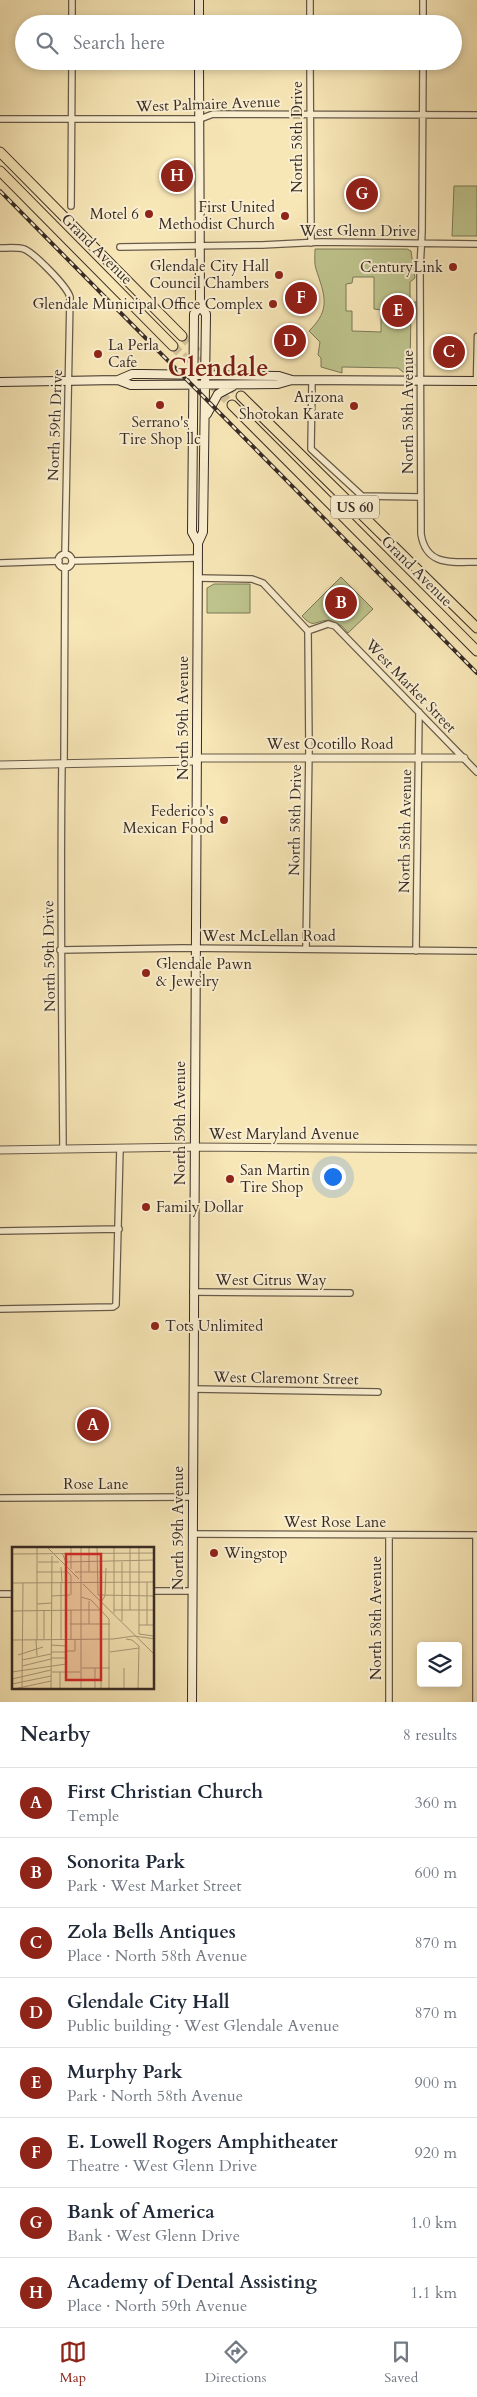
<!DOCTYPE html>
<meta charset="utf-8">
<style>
body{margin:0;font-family:Cardo,serif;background:#f2f2f3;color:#1f2937}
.controls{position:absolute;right:15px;bottom:15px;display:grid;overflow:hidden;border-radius:5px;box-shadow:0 2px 8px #0003}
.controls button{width:45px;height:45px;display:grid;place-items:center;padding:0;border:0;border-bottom:1px solid #e0e1e3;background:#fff;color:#1f2937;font:25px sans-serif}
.you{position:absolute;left:332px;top:1176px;width:18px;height:18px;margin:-12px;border:4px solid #fff;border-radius:50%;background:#1a73e8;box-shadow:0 0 0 8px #1a73e833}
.badge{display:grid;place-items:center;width:32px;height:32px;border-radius:50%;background:#8f2418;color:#fff;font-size:16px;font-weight:700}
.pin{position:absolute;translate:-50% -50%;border:2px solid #fff;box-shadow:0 1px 5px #0006}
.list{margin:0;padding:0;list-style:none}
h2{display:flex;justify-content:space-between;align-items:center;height:65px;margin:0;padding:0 20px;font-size:21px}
h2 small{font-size:16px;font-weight:400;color:#747a83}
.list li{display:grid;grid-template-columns:32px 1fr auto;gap:15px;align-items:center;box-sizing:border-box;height:70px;padding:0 20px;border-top:1px solid #e0e1e3}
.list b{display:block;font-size:19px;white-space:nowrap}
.list p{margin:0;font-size:16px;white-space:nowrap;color:#747a83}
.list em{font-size:16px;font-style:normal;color:#747a83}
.icon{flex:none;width:28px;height:28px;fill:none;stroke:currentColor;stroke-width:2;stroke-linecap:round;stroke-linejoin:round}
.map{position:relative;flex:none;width:477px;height:1702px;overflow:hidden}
.search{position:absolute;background:#fff;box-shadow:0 2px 8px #0003;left:15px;right:15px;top:15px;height:55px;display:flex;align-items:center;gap:12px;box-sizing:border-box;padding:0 18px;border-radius:28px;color:#747a83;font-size:19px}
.sheet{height:625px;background:#fff}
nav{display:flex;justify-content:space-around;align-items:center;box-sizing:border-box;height:70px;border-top:1px solid #e0e1e3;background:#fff;font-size:14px;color:#747a83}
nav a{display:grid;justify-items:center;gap:2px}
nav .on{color:#8f2418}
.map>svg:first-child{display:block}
.green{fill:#bec48d;stroke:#7a7859;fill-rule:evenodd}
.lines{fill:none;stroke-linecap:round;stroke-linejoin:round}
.trunk-tunnel{stroke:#d1c199;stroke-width:9;stroke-dasharray:9 4.5;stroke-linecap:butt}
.pedestrian-casing{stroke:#675a49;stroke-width:7}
.minor-casing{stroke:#675a49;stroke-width:8}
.tertiary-casing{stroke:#675a49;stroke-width:9}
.secondary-casing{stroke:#372b25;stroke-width:10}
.trunk-casing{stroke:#372b25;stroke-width:11}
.pedestrian{stroke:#faefd0;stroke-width:4.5}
.minor{stroke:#faefd0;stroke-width:5.5}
.tertiary{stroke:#faefd0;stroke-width:7}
.secondary{stroke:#faefd0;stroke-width:8}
.trunk{stroke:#f7e6b6;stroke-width:9}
.rail-casing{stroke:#372b25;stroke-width:4}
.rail{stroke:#faefd0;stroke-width:2;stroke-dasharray:5.5;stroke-linecap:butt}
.poi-dot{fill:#8f2418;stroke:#faefd0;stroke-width:2}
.labels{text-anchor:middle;stroke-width:4;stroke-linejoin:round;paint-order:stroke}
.shield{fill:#faefd0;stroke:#726658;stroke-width:1}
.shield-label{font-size:14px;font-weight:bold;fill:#372b25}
.street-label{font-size:15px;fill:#372b25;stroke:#faefd0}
.poi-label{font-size:15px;fill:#372b25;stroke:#faefd0;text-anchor:end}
.town-label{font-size:25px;font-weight:bold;fill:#7a1f14;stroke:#faefd0}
.inset-road{fill:none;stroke:#aa9b7c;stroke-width:1}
.view{fill:#d62828;fill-opacity:0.15;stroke:#d62828;stroke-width:2.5}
.inset-edge{fill:none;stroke:#372b25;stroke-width:2.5}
</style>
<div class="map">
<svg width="477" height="1702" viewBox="0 0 477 1702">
<rect width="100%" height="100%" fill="#f7e6b6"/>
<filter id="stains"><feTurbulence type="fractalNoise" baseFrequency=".004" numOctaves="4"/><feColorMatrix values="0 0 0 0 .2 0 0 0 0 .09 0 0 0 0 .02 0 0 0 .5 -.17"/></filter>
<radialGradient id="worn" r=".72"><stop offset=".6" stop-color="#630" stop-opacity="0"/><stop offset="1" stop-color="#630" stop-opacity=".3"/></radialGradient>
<path class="green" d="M454,186H477V236H452Z
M315,249H407L411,251L415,278L410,282V302H416V311L411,314L410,364H415L414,371L403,372L398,368L342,367V373L321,367V358L318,355L320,342L309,331C332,309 324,294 316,269C314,263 315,256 315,249ZM353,277H374V309L381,310V332L352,331V311H346V284L352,283Z
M341,577L373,609L348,633L342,626L329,620C314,621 314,629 302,616Z
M214,584H250V613H207V588Z"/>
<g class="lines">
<path class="trunk-tunnel" d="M182,336L241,396
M173,346L232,405"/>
<defs>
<path id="pedestrian" d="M476,381L477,336"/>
<path id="minor" d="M423,0V24
M72,24V0
M310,24V0
M310,61L311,243
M423,61L422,232L420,268L421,534C426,566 451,562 477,562
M0,119H200L213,114L477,115
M71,206L72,61
M120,247L262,245L321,242L477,244
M0,248C7,248 17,247 24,249C34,253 67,286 70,297L65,554
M312,380L311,449L362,496L421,497
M58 561a7 7 0 1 1 14 0a7 7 0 1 1-14 0Z
M72,561L198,558
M0,563L59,561
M198,578L252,579L263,583L308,631L309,749L306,949
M308,631L328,624L335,626L477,772
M62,764C60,892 62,1020 63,1148
M64,764L65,567
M60,950L182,948L477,951
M416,951L419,712
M0,1231L119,1229
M193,1292L350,1293
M0,1309L113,1307L116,1305L120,1148
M193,1389L378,1392
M0,1498L192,1497
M192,1534L477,1535
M154,1591H192
M0,1594H14
M389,1702V1535
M476,1702V1535"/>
<path id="tertiary" d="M196,758H464
M0,765L196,761
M0,1150L193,1147L477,1149"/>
<path id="secondary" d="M199,0V24
M118,380L132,374H143L279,376L292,380L477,381
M0,382L118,380L131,385L278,384L292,380
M207,414L218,394L233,386
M198,543L192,532L194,314L200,306
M192,1702L198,543L203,532L206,314L200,306L199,61"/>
<path id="trunk" d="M0,152L182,336
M0,171L173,346
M241,396L477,628
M232,405L477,651"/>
</defs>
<use href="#pedestrian" class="pedestrian-casing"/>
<use href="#minor" class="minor-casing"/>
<use href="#tertiary" class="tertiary-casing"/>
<use href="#secondary" class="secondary-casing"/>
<use href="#trunk" class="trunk-casing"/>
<use href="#pedestrian" class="pedestrian"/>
<use href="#minor" class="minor"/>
<use href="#tertiary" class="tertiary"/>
<use href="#secondary" class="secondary"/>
<use href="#trunk" class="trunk"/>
<defs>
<path id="rail" d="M0,191L477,673"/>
</defs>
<use href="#rail" class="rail-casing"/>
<use href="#rail" class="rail"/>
</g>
<g class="poi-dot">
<circle cx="149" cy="214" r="5"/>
<circle cx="285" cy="216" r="5"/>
<circle cx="453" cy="267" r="5"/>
<circle cx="279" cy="275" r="5"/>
<circle cx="273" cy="304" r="5"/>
<circle cx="98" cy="354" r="5"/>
<circle cx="160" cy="405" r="5"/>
<circle cx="354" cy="406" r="5"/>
<circle cx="224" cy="820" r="5"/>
<circle cx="146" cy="973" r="5"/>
<circle cx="230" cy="1179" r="5"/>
<circle cx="146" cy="1207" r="5"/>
<circle cx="155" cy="1326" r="5"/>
<circle cx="214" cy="1553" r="5"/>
</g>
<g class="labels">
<rect class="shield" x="331" y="495.5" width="48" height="23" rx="4"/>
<g class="shield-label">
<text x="355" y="512">US 60</text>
</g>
<g class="street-label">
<text transform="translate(208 104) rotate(-2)" y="5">West Palmaire Avenue</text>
<text transform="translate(297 137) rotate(-90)" y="5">North 58th Drive</text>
<text x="358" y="236">West Glenn Drive</text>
<text transform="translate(97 249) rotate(45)" y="5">Grand Avenue</text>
<text transform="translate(408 412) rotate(-90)" y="5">North 58th Avenue</text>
<text transform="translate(55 425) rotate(-88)" y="5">North 59th Drive</text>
<text transform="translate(417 571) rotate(45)" y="5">Grand Avenue</text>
<text transform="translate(411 686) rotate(46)" y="5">West Market Street</text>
<text transform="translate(183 718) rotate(-90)" y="5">North 59th Avenue</text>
<text x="330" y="749">West Ocotillo Road</text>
<text transform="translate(295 820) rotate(-89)" y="5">North 58th Drive</text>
<text transform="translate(405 831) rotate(-89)" y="5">North 58th Avenue</text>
<text x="269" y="941">West McLellan Road</text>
<text transform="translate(49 956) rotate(-91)" y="5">North 59th Drive</text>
<text transform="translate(180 1123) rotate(-90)" y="5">North 59th Avenue</text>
<text x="284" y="1139">West Maryland Avenue</text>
<text x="271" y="1285">West Citrus Way</text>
<text transform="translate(286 1378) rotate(1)" y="5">West Claremont Street</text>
<text x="96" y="1489">Rose Lane</text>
<text x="335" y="1527">West Rose Lane</text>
<text transform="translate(178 1528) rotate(-90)" y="5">North 59th Avenue</text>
<text transform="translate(376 1618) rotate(-90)" y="5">North 58th Avenue</text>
</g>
<g class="poi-label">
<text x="275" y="212">First United<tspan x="275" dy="17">Methodist Church</tspan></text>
<text x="139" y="219">Motel 6</text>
<text x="269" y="271">Glendale City Hall<tspan x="269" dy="17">Council Chambers</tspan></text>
<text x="443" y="272">CenturyLink</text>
<text x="263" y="309">Glendale Municipal Office Complex</text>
<text x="108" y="350" text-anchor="start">La Perla<tspan x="108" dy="17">Cafe</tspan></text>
<text x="344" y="402">Arizona<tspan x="344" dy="17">Shotokan Karate</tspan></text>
<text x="160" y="427" text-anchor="middle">Serrano's<tspan x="160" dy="17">Tire Shop llc</tspan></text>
<text x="214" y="816">Federico's<tspan x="214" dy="17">Mexican Food</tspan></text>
<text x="156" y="969" text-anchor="start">Glendale Pawn<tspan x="156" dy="17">&amp; Jewelry</tspan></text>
<text x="240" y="1175" text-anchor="start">San Martin<tspan x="240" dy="17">Tire Shop</tspan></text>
<text x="156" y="1212" text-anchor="start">Family Dollar</text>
<text x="165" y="1331" text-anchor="start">Tots Unlimited</text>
<text x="224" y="1558" text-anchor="start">Wingstop</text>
</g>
<g class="town-label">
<text x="218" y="376">Glendale</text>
</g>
</g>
<g transform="translate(12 1547)">
<rect width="142" height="142" fill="#f7e6b6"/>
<path class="inset-road" d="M35,0L67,32M69,0V30M85,0L86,48L143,49M102,0V66M127,0V87L141,89M50,6L54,15L143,13M0,7L143,6M26,15H47M49,20L50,35M59,22V0M25,25H56L59,29V48M63,25H143M77,25V0M0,36L143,35M71,37L143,108M40,49L58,48M69,50L79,53L97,72V142M89,55L93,49L94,21M25,57L40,56M59,63V92M69,63H88M102,63H143M118,63V0M0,64L69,63M110,74V15M58,77H98M77,77V54M127,78H143M135,78V35M32,92V64M49,92V36M114,92L120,93L127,99L126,142M0,93L101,92L122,89L143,92M24,93L25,109M25,93V0M39,98L54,99M54,104H63V92M39,105H54M98,105L127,101M6,108L31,100M39,111H54M10,113L39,107M10,119L39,112M70,121H98M0,125L54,117M40,125H68M54,125V92M0,132L39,123M0,137L39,129M2,142L39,134M10,142L11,36M39,142L40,9M48,142V125M69,142V29M83,142V121M89,142V121M112,142V121"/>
<path class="view" d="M54,7H89V133H54Z"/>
<rect width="142" height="142" class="inset-edge"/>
</g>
<rect width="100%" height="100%" filter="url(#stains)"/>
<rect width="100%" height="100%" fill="url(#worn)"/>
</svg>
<div class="controls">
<button><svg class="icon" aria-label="layers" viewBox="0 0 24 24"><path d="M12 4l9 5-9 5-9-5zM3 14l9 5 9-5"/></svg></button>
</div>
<div class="you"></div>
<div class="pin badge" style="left:93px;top:1425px">A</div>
<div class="pin badge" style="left:341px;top:603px">B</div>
<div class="pin badge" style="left:449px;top:352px">C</div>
<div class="pin badge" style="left:290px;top:341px">D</div>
<div class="pin badge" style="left:398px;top:311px">E</div>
<div class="pin badge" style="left:301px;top:298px">F</div>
<div class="pin badge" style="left:362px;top:194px">G</div>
<div class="pin badge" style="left:177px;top:176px">H</div>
<div class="search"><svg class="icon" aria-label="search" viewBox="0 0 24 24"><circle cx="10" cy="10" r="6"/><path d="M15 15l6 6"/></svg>Search here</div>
</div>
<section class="sheet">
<h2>Nearby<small>8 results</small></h2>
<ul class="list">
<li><span class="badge">A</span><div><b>First Christian Church</b><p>Temple</p></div><em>360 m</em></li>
<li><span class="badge">B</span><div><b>Sonorita Park</b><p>Park · West Market Street</p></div><em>600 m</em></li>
<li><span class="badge">C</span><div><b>Zola Bells Antiques</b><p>Place · North 58th Avenue</p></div><em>870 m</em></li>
<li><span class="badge">D</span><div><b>Glendale City Hall</b><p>Public building · West Glendale Avenue</p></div><em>870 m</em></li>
<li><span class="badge">E</span><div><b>Murphy Park</b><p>Park · North 58th Avenue</p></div><em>900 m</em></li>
<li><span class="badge">F</span><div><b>E. Lowell Rogers Amphitheater</b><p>Theatre · West Glenn Drive</p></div><em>920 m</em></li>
<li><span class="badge">G</span><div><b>Bank of America</b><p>Bank · West Glenn Drive</p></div><em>1.0 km</em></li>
<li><span class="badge">H</span><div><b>Academy of Dental Assisting</b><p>Place · North 59th Avenue</p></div><em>1.1 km</em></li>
</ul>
</section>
<nav>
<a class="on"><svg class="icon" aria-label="map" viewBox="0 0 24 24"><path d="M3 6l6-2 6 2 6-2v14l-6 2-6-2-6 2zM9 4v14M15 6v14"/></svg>Map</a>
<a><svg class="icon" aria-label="directions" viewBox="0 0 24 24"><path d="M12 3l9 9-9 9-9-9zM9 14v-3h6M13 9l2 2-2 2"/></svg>Directions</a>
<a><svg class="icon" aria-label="saved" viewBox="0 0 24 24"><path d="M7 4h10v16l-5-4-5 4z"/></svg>Saved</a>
</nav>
